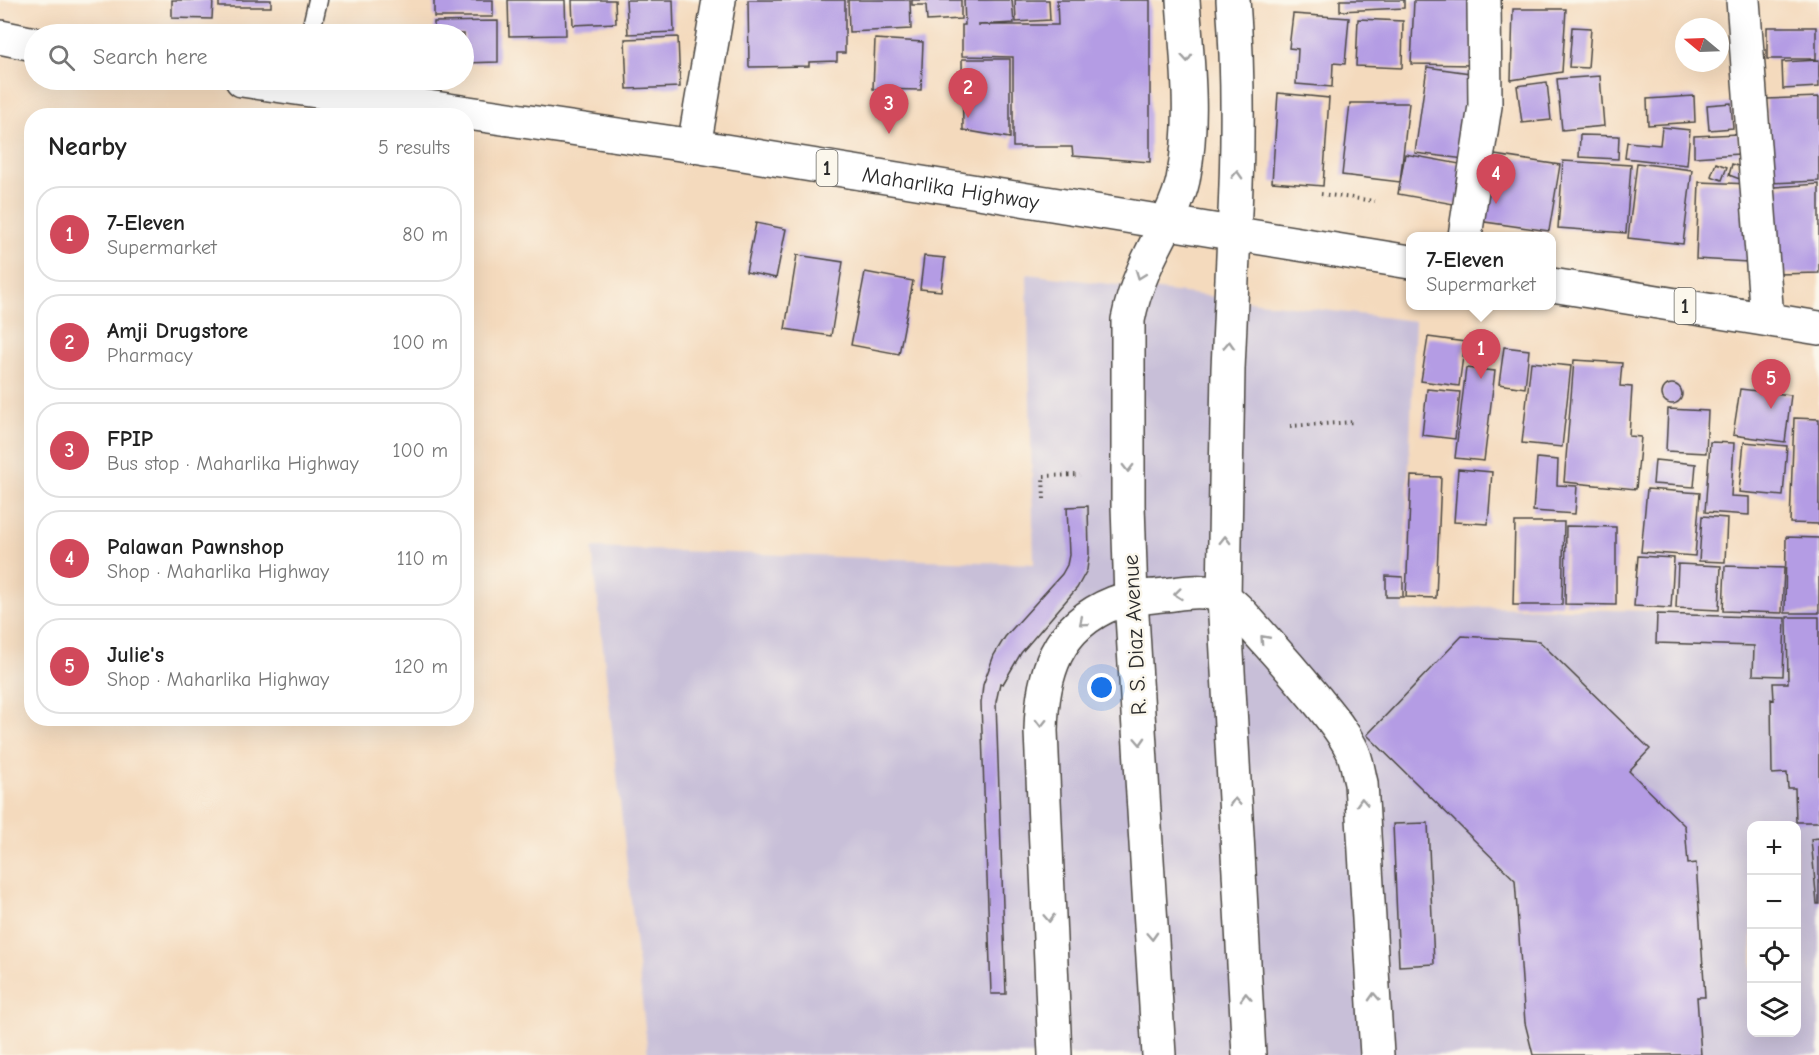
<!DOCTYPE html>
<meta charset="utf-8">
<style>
body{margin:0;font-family:"Comic Neue",sans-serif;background:#f2f2f2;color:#222}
.controls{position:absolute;right:18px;bottom:18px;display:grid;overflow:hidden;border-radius:12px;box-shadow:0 6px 24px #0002}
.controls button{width:54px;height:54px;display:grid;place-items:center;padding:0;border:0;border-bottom:2px solid #e0e0e0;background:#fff;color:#222;font:30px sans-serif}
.compass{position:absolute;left:1675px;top:18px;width:54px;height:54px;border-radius:50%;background:#fff;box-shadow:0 6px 24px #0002;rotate:289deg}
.you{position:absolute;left:1102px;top:688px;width:21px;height:21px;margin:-15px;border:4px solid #fff;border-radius:50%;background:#1a73e8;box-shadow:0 0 0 9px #1a73e833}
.badge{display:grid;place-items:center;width:39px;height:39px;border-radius:50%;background:#d1495b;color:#fff;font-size:20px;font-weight:700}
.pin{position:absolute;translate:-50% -50px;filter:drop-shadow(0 2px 3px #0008)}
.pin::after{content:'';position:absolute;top:32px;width:21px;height:18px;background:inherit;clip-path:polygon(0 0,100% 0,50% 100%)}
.popup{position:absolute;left:1406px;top:232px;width:150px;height:78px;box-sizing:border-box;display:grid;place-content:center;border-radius:12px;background:#fff;filter:drop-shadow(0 2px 4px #0005);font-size:20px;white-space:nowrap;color:#767676}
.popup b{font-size:22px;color:#222}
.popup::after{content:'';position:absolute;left:50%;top:100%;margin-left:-12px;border:12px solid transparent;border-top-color:#fff}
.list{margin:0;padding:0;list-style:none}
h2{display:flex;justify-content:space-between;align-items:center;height:78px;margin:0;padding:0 24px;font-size:26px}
h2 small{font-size:20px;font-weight:400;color:#767676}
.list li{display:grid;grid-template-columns:39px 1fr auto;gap:18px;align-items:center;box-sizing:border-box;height:96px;margin:0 12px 12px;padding:0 12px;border:2px solid #e0e0e0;border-radius:24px}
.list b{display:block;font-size:22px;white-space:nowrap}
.list p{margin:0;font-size:20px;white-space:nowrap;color:#767676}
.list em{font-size:20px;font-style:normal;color:#767676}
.icon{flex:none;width:33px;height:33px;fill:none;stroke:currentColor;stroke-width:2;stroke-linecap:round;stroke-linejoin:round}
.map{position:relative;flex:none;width:1819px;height:1055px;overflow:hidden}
.search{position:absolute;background:#fff;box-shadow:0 6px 24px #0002;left:24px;top:24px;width:450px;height:66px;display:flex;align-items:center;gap:15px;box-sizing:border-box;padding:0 21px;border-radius:33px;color:#767676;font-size:22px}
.panel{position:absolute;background:#fff;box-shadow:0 6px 24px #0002;left:24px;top:108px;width:450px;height:618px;border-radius:24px}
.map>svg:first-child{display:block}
.industrial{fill:#c8bfd8;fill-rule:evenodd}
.building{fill:#b49ce4}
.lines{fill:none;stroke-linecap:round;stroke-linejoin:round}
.service-casing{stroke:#494541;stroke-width:21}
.minor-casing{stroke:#494541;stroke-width:36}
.tertiary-casing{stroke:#494541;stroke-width:36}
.trunk-casing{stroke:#494541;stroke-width:36}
.path{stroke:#494541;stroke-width:4;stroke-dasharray:1.5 4.5;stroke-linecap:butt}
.service{stroke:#fff;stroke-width:18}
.minor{stroke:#fff;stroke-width:33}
.tertiary{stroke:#fff;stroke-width:33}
.trunk{stroke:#fff;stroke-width:33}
.oneway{stroke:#a0a0a0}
.labels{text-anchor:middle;stroke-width:5;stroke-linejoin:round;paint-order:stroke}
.shield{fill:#fbf7ec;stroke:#696865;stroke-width:1.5}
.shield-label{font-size:21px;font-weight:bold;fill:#2b2b2b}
.street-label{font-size:22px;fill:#2b2b2b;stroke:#fbf7ec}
</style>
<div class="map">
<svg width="1819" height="1055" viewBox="0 0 1819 1055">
<rect width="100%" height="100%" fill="#fbf7ec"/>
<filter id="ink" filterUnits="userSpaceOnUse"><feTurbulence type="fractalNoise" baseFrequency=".0167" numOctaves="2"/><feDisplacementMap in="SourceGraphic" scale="12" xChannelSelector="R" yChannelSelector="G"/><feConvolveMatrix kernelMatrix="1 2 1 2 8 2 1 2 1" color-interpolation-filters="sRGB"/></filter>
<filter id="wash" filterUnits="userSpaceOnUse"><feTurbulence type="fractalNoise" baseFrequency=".008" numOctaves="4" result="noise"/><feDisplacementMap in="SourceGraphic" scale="24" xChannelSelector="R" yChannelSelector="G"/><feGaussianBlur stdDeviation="1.35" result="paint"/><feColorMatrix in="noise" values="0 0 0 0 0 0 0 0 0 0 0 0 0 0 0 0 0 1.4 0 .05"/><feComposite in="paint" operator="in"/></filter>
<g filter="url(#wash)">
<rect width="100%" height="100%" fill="#f4dabd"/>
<path class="industrial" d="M1027,274L1415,321L1403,612L1483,607L1819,615V1055H648L592,548L1034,564ZM1752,826H1796V1032H1752Z"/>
<g id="blocks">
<path class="building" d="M172,0H213L212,19L172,18Z
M219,0H271V7H219Z
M434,0H493V17H434Z
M508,0H565L566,35L509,36Z
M572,0H615L616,23L573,25Z
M626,0H673L674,32L628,34Z
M748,0H845V53H837V61L809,62V66L749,67Z
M848,0H910L911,29L849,32Z
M912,0H961V19L927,21L926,5H912Z
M964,0H1012L1014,23L978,25H1058L1057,0H1150V162L1073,156L1072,147H1013V57L962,56V25H965Z
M1015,0H1049L1050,20L1016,22Z
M1340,0H1404V8L1340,11Z
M1414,0H1476L1472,65L1411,64Z
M1513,9H1566L1562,72L1511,80Z
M1293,14L1349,18L1345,64L1333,63L1332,87L1296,84L1298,49L1289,48Z
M1358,19L1403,21L1402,68L1356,66Z
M498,21V62L464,63V34H434V22Z
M1572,27L1591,28L1588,68L1569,67Z
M1767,27H1816V59H1767Z
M678,37L680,87L627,89L625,39Z
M875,39L923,42L921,90L873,89Z
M962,59H1010V138L963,130Z
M1819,60V87L1783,89L1782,62Z
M1427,67L1477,74L1465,159L1415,153Z
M1600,76L1604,126L1562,130L1557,79Z
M1547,82L1551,120L1522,123L1517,86Z
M1278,93L1329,98L1323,186L1272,182Z
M1694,96L1695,122L1648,125L1647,99Z
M1819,97V181L1770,183L1767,99Z
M1350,103H1409L1400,182L1342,175Z
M1731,103L1733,128L1709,130L1707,105Z
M1662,127L1690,130L1687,165L1625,158L1627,142L1660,145Z
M1738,134L1739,154L1694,157V136Z
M1580,135L1619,136L1618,159L1579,157Z
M1405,154L1471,166L1464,206L1398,194Z
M1488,154L1560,165L1549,231L1478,221Z
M1563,161L1631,165L1626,233L1558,228Z
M1637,163L1692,170L1683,244L1628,238Z
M1716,163L1727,167L1722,180L1711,176Z
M1732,164L1749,170L1745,181L1729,175Z
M1699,182L1751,184L1748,262L1696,259Z
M1819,184V273L1777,274L1774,187Z
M756,223L786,229L776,278L746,272Z
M797,255L843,262L831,336L785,329Z
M924,256L945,258L941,291L920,289Z
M865,272L913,281L899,354L851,345Z
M1428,337L1465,342L1459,386L1421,381Z
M1504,347L1529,350L1525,388L1499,384Z
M1574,360L1622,363L1620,386L1632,387L1629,436L1641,437L1636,489L1564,482Z
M1531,362L1571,366L1562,447L1522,443Z
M1466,368L1495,371L1484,461L1455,458Z
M1662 394a10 10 0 1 1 20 0a10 10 0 1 1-20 0Z
M1427,389L1460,392L1455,439L1422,435Z
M1740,389L1791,395L1785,442L1733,435Z
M1668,409L1708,411L1706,453L1666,451Z
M1794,418L1819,419V524L1790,523Z
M1710,442L1734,443L1731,496L1749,497V515L1705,512Z
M1744,442L1787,446L1783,496L1739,492Z
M1537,458L1558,460L1557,485L1577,486L1575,514L1533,511Z
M1655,460L1696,464L1694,487L1653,484Z
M1458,469L1492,472L1488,524L1454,522Z
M1411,476L1441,477L1436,598L1406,597Z
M1647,489L1700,493L1695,556L1641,552Z
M1088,506L1089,554L1087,570L1077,588L1021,653L1003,684L1000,683L996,702L1006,994H991L981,703L983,685L994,655L1005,637L1062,574L1067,565L1069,555L1067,507Z
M1702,516L1727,518L1725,562L1699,561Z
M1515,522H1564L1562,605H1513Z
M1566,526L1616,527V605L1565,604Z
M1786,537L1819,538V613H1785Z
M1638,556L1674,558L1671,608L1634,606Z
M1678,564L1721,566L1719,610L1676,608Z
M1725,566L1784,568L1782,613L1723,611Z
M1386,576L1403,577V597H1386Z
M1657,614L1785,618L1783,676L1753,675L1754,646L1656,643Z
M1787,617H1819V822H1796L1795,788H1788L1787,773L1772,774L1771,699L1774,700L1773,683H1788Z
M1462,636L1539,641L1650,749L1629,771L1685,826L1688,864L1696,863L1705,997H1697L1701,1055H1533L1525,1023L1515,880L1367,735Z
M1428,823L1434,964L1399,966L1393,824Z
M1819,838V904H1817L1811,839Z"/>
</g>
</g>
<g filter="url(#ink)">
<use href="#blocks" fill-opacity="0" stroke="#494541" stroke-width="1.5"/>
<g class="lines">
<defs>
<path id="service" d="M310,34L318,0"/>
<path id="minor" d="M1233,0C1239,78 1238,155 1234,234
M1743,0L1767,319
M694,146L719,0
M1167,223C1173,209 1180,195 1183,180C1195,120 1187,60 1183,0
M1465,236L1485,106L1484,0
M1055,1055L1041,731C1042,674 1056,626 1114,603C1130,597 1148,597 1164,595C1183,593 1204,588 1222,597C1235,604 1247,620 1258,632C1278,654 1298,677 1317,700C1330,716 1342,730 1351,748C1357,758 1358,772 1361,783L1377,1055"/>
<path id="tertiary" d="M1234,234L1228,369L1224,598L1249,1055
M1159,1055L1131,599L1128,505V320C1135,284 1150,255 1167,223"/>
<g id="trunk">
<path d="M0,37L34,44"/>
<path id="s1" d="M242,80L694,146L1410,262"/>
<path d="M1552,285L1819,328"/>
</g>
</defs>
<use href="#service" class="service-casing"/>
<use href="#minor" class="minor-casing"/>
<use href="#tertiary" class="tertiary-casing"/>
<use href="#trunk" class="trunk-casing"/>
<path class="path" d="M1321,194L1375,201
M1290,426L1355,422
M1044,499L1043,476L1080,475"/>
<use href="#service" class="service"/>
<use href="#minor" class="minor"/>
<use href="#tertiary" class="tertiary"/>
<use href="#trunk" class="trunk"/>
</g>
<defs><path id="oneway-chevron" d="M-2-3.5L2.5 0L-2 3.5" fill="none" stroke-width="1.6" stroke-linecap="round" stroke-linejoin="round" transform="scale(1.5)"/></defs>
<g class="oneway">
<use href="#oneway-chevron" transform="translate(1187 58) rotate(86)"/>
<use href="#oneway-chevron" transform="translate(1237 175) rotate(-88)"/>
<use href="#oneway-chevron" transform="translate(1140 275) rotate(111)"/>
<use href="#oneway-chevron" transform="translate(1229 345) rotate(-87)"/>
<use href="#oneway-chevron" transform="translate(1128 468) rotate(90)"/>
<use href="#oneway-chevron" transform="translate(1225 540) rotate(-89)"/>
<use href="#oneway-chevron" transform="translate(1178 594) rotate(174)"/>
<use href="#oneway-chevron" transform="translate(1083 622) rotate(140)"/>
<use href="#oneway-chevron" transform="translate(1264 639) rotate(-132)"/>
<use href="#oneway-chevron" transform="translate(1041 723) rotate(91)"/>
<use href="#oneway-chevron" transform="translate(1140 741) rotate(87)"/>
<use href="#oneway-chevron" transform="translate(1235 802) rotate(-93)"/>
<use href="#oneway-chevron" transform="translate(1362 802) rotate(-93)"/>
<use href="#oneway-chevron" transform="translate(1049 918) rotate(87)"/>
<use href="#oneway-chevron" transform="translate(1152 936) rotate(87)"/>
<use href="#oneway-chevron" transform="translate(1246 997) rotate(-93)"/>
<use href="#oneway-chevron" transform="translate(1374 997) rotate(-93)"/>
</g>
</g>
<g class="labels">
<g class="shield">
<rect x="816.5" y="150" width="21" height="36" rx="4.5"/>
<rect x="1674.5" y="288" width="21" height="36" rx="4.5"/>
</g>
<g class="shield-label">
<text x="827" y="175">1</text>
<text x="1685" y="313">1</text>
</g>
<g class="street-label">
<text dy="8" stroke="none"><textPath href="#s1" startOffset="717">Maharlika Highway</textPath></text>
<text transform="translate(1134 635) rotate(-93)" y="8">R. S. Diaz Avenue</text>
</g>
</g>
</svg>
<div class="controls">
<button>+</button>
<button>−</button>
<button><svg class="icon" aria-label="locate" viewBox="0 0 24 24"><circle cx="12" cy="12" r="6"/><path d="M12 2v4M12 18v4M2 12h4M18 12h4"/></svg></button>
<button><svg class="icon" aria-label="layers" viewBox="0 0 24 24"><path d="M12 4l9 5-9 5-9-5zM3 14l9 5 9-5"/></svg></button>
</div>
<svg class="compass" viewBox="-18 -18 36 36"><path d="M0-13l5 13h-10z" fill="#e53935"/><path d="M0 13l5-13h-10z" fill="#767676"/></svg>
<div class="you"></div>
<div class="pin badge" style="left:1481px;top:379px">1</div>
<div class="popup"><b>7-Eleven</b>Supermarket</div>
<div class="pin badge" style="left:968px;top:118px">2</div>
<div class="pin badge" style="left:889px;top:134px">3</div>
<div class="pin badge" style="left:1496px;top:204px">4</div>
<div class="pin badge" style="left:1771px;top:409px">5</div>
<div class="search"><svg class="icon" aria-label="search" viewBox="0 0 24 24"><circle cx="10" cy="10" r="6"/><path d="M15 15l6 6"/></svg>Search here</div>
<section class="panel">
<h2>Nearby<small>5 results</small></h2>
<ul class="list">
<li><span class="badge">1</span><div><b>7-Eleven</b><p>Supermarket</p></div><em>80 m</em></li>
<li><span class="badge">2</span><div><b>Amji Drugstore</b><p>Pharmacy</p></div><em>100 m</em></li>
<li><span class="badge">3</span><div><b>FPIP</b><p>Bus stop · Maharlika Highway</p></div><em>100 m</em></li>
<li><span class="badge">4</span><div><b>Palawan Pawnshop</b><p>Shop · Maharlika Highway</p></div><em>110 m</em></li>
<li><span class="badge">5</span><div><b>Julie's</b><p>Shop · Maharlika Highway</p></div><em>120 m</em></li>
</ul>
</section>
</div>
